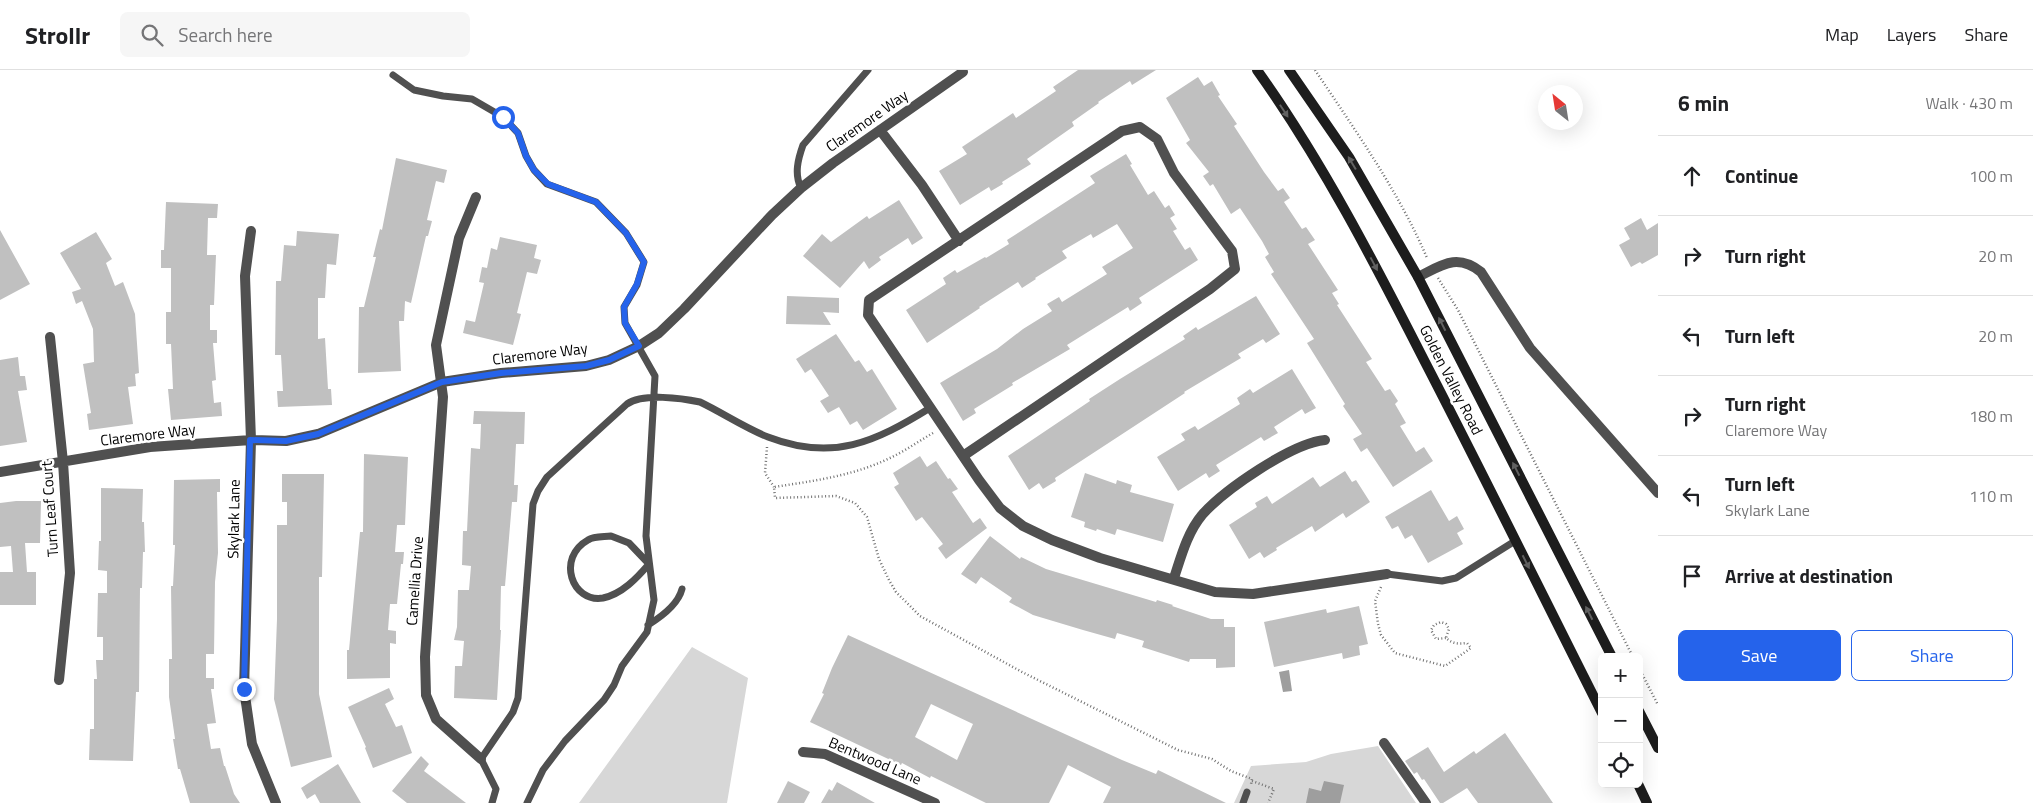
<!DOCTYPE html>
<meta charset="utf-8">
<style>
body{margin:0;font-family:"Titillium Web",sans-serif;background:#f6f6f6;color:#202124}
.controls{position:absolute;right:15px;bottom:15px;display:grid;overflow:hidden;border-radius:8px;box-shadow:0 5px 20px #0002}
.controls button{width:45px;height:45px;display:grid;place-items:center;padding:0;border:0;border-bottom:1px solid #e0e0e0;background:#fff;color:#202124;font:25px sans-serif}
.compass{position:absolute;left:1538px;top:15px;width:45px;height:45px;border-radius:50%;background:#fff;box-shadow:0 5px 20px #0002;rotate:330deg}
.stop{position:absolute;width:15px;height:15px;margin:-11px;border:4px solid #2563eb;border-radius:50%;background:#fff}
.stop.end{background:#2563eb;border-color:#fff;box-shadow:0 1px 5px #0008}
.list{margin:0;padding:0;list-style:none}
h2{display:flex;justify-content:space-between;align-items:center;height:65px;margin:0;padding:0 20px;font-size:21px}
h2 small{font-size:16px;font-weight:400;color:#757577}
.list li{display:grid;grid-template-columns:32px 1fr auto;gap:15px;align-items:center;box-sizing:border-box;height:80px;padding:0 20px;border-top:1px solid #e0e0e0}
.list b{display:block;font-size:19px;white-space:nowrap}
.list p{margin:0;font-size:16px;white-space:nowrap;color:#757577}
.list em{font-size:16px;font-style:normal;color:#757577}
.actions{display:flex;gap:10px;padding:15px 20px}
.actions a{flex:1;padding:11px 0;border:1px solid #2563eb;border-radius:8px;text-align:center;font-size:18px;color:#2563eb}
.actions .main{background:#2563eb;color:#fff}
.icon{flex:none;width:28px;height:28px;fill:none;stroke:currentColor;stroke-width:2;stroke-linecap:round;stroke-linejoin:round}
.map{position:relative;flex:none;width:1658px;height:733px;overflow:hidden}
header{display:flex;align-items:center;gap:30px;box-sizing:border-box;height:70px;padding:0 25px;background:#fff;border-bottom:1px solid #e0e0e0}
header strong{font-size:24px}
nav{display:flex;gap:28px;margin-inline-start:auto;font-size:18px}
.search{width:350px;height:45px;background:#f6f6f6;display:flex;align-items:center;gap:12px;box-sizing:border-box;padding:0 18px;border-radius:8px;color:#757577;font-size:19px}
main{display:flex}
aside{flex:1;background:#fff}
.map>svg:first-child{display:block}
.green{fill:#d7d7d7}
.water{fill:#9e9e9e}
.building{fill:#c0c0c0;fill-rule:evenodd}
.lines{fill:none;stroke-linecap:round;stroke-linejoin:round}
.path{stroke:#727272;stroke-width:2.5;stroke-dasharray:1 2.5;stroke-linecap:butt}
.service{stroke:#505050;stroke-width:7}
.minor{stroke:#505050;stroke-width:10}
.secondary{stroke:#1d1d1d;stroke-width:10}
.oneway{fill:#616161}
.route{stroke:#2563eb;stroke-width:6}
.labels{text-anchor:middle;stroke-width:5;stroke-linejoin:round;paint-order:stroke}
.street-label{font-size:15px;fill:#000;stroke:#fff}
</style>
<header>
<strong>Strollr</strong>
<div class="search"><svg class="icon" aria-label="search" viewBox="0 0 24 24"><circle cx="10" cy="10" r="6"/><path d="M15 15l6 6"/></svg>Search here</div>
<nav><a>Map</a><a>Layers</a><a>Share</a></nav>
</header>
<main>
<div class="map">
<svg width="1658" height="733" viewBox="0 0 1658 733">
<rect width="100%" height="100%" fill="#fff"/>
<path class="green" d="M692,577L748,608L727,733H579Z
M1378,676L1416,733H1234L1251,696L1306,692L1331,684Z"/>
<path class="water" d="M1289,600L1292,621L1283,622L1279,602Z
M1324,711L1344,715L1340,733H1306L1309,718L1321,721Z"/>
<path class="building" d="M1078,0H1156L1132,15L1130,11L1098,32L1099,33L1072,52L1074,56L1027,89L1031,94L1002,112L1003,114L991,121L989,117L960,135L939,101L967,84L962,77L1013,43L1016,48L1056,21L1053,17Z
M1198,7L1204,16L1212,11L1220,25L1218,26L1237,54L1234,56L1264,102L1278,121L1283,118L1290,128L1284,132L1302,159L1306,157L1315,170L1308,174L1338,220L1332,223L1339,234L1337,235L1372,289L1366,292L1385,321L1390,319L1398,331L1395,334L1406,353L1400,356L1416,382L1424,377L1433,391L1393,417L1367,378L1361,382L1353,369L1362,364L1343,336L1345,334L1307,273L1314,269L1271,204L1274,202L1265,187L1269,184L1262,171L1240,138L1231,144L1213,114L1210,116L1203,106L1209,102L1186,73L1190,70L1166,28Z
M1126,84L1132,94L1130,95L1148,125L1154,121L1165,138L1169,135L1175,145L1170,148L1177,159L1173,161L1185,180L1190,177L1198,190L1139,228L1142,233L1130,241L1128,237L1067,275L1070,279L1012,313L1013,315L974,339L976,343L963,351L940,313L997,279L1023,259L1052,241L1047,234L1059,227L1062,232L1107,204L1102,197L1133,178L1117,154L1093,168L1091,164L1062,181L1067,188L1035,208L1036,209L1022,218L1018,212L979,237L980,238L927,273L906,240L946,214L943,208L955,200L957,203L985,187L986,188L1009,174L1007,170L1095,113L1090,106Z
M396,88L447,100L444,113L436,111L427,150L432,151L428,166H426L411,233L405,231L404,251H399L401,301L358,303L359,237H364L376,187H373L380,159L382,160Z
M899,130L923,168L912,175L908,168L879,187L881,190L869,199L864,191L840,218L803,186L822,164L831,172L867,146L869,149Z
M166,132L218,134L217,148H208L207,185H216L214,235H210V260H217V273H213L216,310L212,311L214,333L221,332L222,346L171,350L168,319H173L171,274H166V242H171V198H161V180H164Z
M1641,148L1647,160L1658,153V185L1642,194L1640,192L1631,197L1619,175L1630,169L1624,158Z
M0,160L30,214L0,230Z
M297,161L339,164L336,195L327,194L325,228H318V269L325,268L328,319H331L332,335L278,337L277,321H283L281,285H275L276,211H281L284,175L296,176Z
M96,162L112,189L106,193L115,216L123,212L135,244L139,303L135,304L136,316L128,317L133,354L89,360L87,344L91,343L83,294L94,292L93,259L82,231L76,234L72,222L81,219L60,183Z
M500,167L537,175L534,188L541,190L537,204L527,202L517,243L521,244L513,275L463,263L466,250L475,252L484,213L479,212L482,197L487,198L491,178L497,180Z
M787,226L839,228V243L823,242L831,255L786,254Z
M1256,226L1280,264L1266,273L1263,269L1238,284L1241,288L1184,322L1185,323L1055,408L1056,411L1043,419L1039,413L1029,420L1008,386L1090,331L1089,329L1120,309L1185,269L1183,266L1196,257L1198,260Z
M836,264L855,292L859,290L867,302L872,299L897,339L863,360L857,351L850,355L839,337L828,343L820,331L829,326L811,299L805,303L796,289Z
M18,287L20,306H25L27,320L18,321L27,372L0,376V290Z
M1292,299L1316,338L1305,344L1302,339L1274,357L1278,363L1264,371L1261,367L1216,395L1220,401L1209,408L1206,403L1178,421L1157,387L1185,370L1181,364L1195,356L1198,360L1240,334L1237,328L1250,319L1253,323Z
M474,341L525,342L524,374H516L514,415H518L517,432H512L505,516H501L500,560H501L497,630L454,628L455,596H462L464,571L454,570L457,557L458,520H469L471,496L462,495L463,461H467L471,378L480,379L481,354H473Z
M364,384L408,387L405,455H397L395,482H404L403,494H401L397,534H390L388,560L396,561V574L390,573V608L347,609V580H349L360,462H363Z
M920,386L927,397L936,391L948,409L950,408L958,419L952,422L973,453L980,448L987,458L946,489L938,478L943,474L922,447L916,451L894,417L899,414L893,403Z
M1345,401L1352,412L1356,410L1370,432L1346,448L1343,443L1315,462L1312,456L1276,478L1277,480L1264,488L1260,482L1249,489L1229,455L1257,437L1255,433L1267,426L1272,434L1313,407L1320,417Z
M1085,403L1116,414L1117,410L1132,415L1130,422L1174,434L1163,472L1117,459L1115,465L1097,459L1096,461L1084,457L1085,452L1071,447Z
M282,404H324L322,507H319V624L332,687L291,697L274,629L277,549V455H287V432H282Z
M220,409V422H217L218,483L215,512L214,584H206V608H214V619H211L216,653L207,654L211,679L220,678L224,696H225L234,724L240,733H190L180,699H178L173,669H175L169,627V589H172L171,516H173L175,475H173L174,410Z
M101,418L143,419L142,452H144L145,482H143L142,518H140L139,622H136L133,691L89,690L90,659H94V609H97L96,590H103V567H97L98,523H107V501L98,500L99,471H101Z
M1431,420L1449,451L1457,446L1464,459L1457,463L1463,474L1428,493L1412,465L1405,469L1398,456L1392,459L1385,447Z
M16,431H41L40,473H25L27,502H36V535H0V502H13L11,476L0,477V433Z
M990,466L1020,489L1021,487L1046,499L1156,532L1157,530L1173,535L1172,536L1211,549H1224V557H1235V597L1216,598V589H1190L1189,592L1142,577L1144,571L1117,563L1115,569L1083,560L1033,545L1009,532L1012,528L981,507L976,514L961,504Z
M1359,536L1368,574L1359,576L1360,585L1343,589L1342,583L1274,597L1264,552L1326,539L1327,543Z
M848,565L1122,690L1156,704L1158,700L1226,733H1103L1111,717L1068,695L1049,733H986L931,706L930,708L902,693L901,695L810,652L824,624L822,623L832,598ZM931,634L973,654L957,690L915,667Z
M389,618L394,629L385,634L396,657L402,655L412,683L373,698L365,678L366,677L348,637Z
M1505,663L1553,733H1478L1467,718L1443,733H1440L1424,709L1422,710L1417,702L1414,704L1405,691L1428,677L1444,702L1474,681L1476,684Z
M421,686L429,694L424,701L466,733H407L392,721Z
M338,694L361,733H320L315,724L307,729L301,718Z
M788,711L810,722L804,733H777Z
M837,712L875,733H821L829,719L832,721Z"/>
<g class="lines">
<path class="path" d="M1315,0C1355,60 1399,122 1427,188
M1438,208L1458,240L1633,587
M933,363C919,371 905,381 890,388C853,406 813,411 774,417L775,428L836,426L855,433L867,447L879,489L889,510L896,522L920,546L1022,602L1178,680L1212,689L1231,701L1252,709L1251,714
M767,377L765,403L774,417
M1381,517L1375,531L1378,554L1381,565L1395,583L1445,596L1471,578L1467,573C1458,574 1453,574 1446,568L1449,559L1446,554L1441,552L1434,555L1431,560L1436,569L1446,568
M1639,598L1658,635
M1252,711L1274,719L1268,733"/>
<path class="service" d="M393,5L414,20L443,26L472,29L503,47L518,63L526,86L534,100L547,114L596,132L626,163L644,192L637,215L624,237L625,253L655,306L646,466L654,530L647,562L622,596L614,615L604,630L565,671L543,700L527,733
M801,118C794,104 798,89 803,75L868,0
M611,466L629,473L649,494C637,508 622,524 603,528C572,533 556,488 588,470C594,466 604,467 611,466Z
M1387,504L1442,511L1456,508L1515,471
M648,555C661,547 678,535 682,519
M492,733L496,719L481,689L513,642L518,628L533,434L538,421L547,407L627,334C643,323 682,328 700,332C723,343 745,358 768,367C833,392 875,372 930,338
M1243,733L1247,722"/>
<path class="minor" d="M880,60L922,115L959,171
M476,127L459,168L436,275L443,327L425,587L426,625L436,649L481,689
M251,161L245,206L251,370L244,619L252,674L276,733
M1418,207C1442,195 1457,183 1481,202L1530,278L1658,423
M50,267L63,392L70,503L59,610
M963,386L1210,219L1235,199L1232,181L1174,103L1157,69L1140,57L1122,61L869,230L868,245L979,410L1000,438L1023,456L1052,470L1100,488L1215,522L1253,524L1387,504
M0,402L150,377L251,370L286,371L318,364L442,312L501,303L586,296L609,290L639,276L659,263L684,239L772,145L801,118L833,93L963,2
M1174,508C1181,487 1187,463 1202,445C1224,420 1292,373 1325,370
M1384,673L1426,733
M803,682L825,684L935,733"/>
<path class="secondary" d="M1257,0C1322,91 1374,192 1425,292C1485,408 1543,526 1602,643
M1289,0L1349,87L1418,207L1612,587
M1639,641L1658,678
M1638,714L1647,733"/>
</g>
<defs><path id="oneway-solid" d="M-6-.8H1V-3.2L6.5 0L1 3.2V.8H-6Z" transform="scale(1.25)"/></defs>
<g class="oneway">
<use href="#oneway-solid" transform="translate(1284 41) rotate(57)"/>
<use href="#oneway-solid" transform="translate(1352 93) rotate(-121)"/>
<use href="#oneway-solid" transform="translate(1374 194) rotate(62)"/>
<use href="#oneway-solid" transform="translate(1442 254) rotate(-117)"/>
<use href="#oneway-solid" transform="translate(1516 399) rotate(-117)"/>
<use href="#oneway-solid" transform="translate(1526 492) rotate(63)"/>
<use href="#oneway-solid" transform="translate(1589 543) rotate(-117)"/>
</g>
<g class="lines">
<path class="route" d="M244,619L250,370L286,371L318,364L442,312L501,303L586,296L609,290L639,276L625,253L624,237L637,214L644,192L626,163L596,132L548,114L534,100L526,86L518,63L503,47"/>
</g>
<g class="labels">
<g class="street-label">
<text transform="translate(867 51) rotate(-35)" y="5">Claremore Way</text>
<text transform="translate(540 284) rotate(-7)" y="5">Claremore Way</text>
<text transform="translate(1451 310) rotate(63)" y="5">Golden Valley Road</text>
<text transform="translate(148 365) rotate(-7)" y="5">Claremore Way</text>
<text transform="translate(50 439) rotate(-94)" y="5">Turn Leaf Court</text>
<text transform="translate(234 449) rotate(-89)" y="5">Skylark Lane</text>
<text transform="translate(415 511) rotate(-86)" y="5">Camellia Drive</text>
<text transform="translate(875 691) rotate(23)" y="5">Bentwood Lane</text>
</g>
</g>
</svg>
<div class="controls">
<button>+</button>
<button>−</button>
<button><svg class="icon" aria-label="locate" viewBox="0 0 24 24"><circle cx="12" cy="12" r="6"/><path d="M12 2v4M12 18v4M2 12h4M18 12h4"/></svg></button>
</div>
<svg class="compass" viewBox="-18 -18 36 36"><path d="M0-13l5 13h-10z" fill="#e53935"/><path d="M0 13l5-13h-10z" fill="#757577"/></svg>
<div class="stop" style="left:503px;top:47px"></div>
<div class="stop end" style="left:244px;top:619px"></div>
</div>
<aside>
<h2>6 min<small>Walk · 430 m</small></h2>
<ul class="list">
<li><svg class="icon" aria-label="ahead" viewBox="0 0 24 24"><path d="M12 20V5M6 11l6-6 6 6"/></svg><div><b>Continue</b></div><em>100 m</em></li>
<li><svg class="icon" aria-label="right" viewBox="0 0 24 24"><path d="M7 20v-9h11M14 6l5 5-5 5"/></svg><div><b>Turn right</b></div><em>20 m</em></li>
<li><svg class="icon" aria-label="left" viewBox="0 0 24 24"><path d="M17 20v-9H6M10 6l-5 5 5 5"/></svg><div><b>Turn left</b></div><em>20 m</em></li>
<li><svg class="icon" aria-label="right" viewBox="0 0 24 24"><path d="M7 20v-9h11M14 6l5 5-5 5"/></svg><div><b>Turn right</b><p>Claremore Way</p></div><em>180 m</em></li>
<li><svg class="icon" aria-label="left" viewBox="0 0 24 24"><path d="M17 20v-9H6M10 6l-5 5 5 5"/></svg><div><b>Turn left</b><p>Skylark Lane</p></div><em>110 m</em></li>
<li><svg class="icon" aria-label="arrive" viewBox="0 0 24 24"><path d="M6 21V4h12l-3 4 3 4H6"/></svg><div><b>Arrive at destination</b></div></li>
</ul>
<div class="actions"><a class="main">Save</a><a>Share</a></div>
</aside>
</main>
